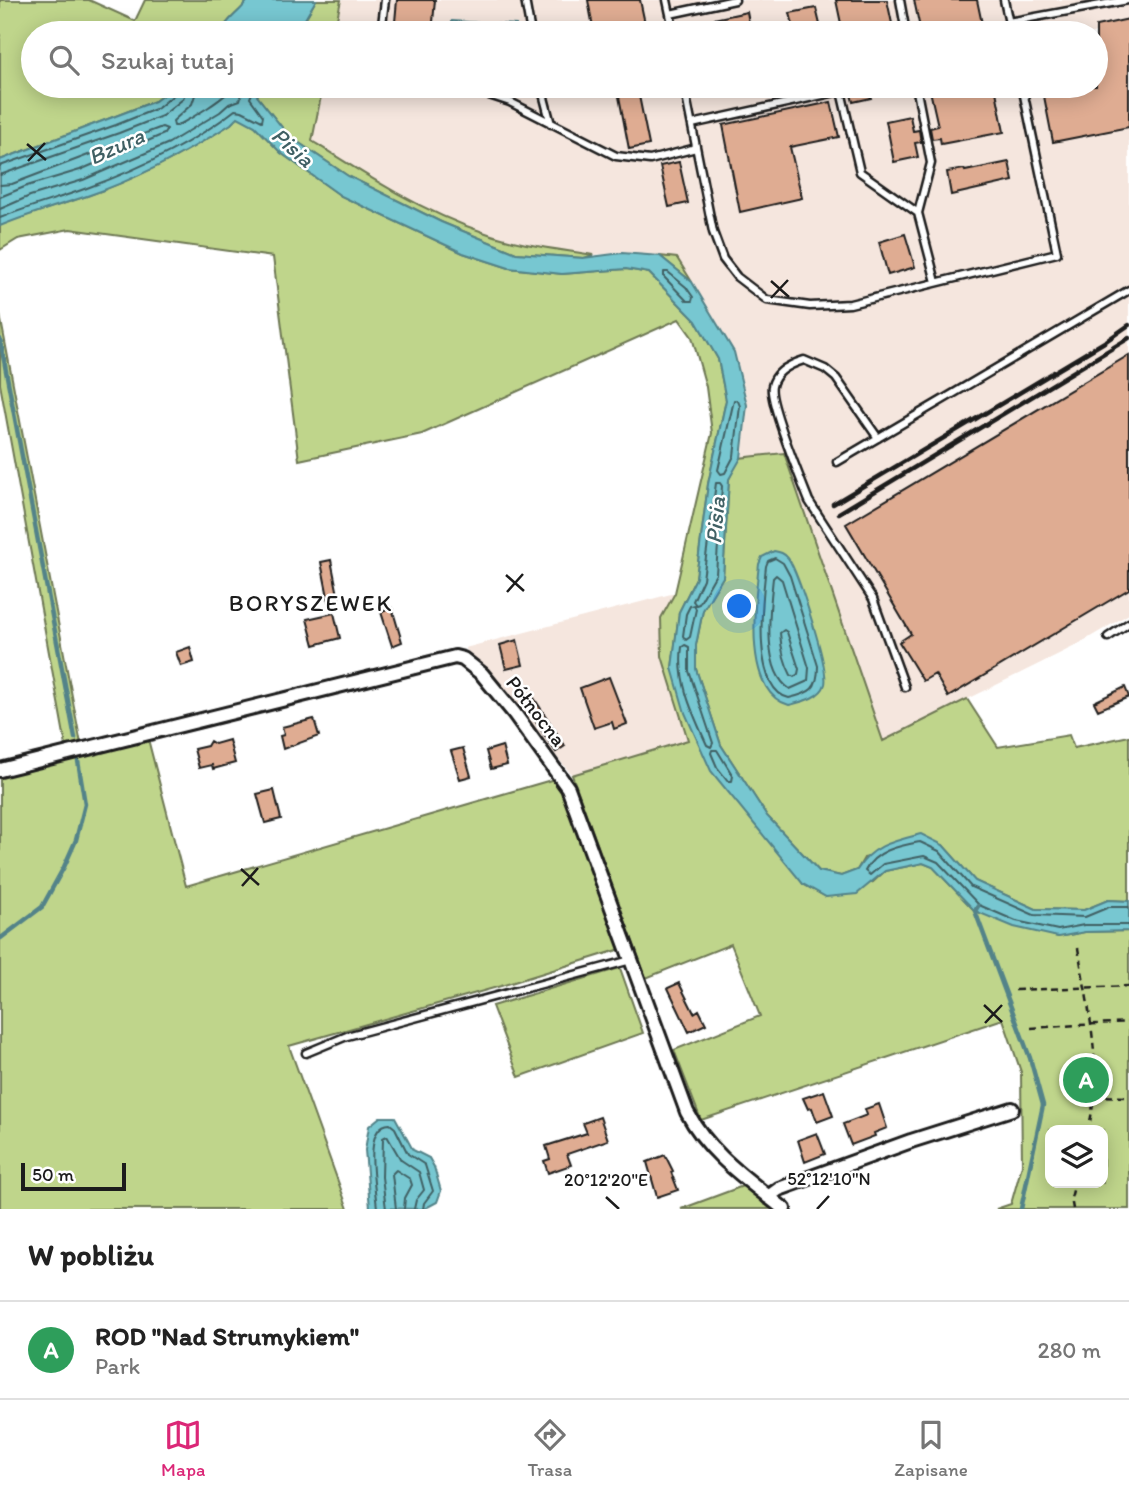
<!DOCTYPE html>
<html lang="pl">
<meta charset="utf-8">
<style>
body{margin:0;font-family:Itim,sans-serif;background:#f6f6f6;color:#222}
.controls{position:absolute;right:21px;bottom:21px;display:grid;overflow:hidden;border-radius:14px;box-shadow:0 4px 18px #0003}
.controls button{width:63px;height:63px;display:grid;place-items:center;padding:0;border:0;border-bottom:2px solid #e0e0e0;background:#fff;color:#222;font:35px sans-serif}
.scale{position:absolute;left:21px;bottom:18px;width:105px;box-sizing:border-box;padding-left:7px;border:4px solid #1c1c1c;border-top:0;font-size:19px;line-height:24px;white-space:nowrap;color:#1c1c1c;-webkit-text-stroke:5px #fff;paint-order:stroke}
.you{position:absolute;left:740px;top:607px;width:24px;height:24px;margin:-18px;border:5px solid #fff;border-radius:50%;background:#1a73e8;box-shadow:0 0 0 10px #1a73e833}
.badge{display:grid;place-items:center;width:46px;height:46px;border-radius:50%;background:#db2777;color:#fff;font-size:23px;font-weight:700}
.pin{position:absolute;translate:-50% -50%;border:4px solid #fff;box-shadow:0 2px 7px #0006}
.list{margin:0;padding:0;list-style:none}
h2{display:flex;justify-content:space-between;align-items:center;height:91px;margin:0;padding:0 28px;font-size:30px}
h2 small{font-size:23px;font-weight:400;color:#767676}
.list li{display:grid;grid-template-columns:46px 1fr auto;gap:21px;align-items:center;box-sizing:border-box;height:98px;padding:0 28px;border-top:2px solid #e0e0e0}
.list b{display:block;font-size:26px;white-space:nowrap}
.list p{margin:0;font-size:23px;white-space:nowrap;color:#767676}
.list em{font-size:23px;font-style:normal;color:#767676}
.icon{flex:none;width:38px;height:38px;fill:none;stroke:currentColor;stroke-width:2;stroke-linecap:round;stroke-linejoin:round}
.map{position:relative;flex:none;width:1129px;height:1209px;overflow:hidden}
.search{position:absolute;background:#fff;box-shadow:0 4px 18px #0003;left:21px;right:21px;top:21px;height:77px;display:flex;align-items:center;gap:18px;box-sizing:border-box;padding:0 24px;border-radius:38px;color:#767676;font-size:26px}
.sheet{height:189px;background:#fff}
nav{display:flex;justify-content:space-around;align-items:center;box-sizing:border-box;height:98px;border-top:2px solid #e0e0e0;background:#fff;font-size:19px;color:#767676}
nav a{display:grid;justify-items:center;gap:4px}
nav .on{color:#db2777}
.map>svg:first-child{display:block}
.built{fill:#f5e6de}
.green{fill:#bfd58b;stroke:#6e7854;stroke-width:2;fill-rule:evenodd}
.water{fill:#77c7d1;stroke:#538389;stroke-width:2}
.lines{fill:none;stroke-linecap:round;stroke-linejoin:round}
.shore{stroke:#406064;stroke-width:2}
.stream{stroke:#538389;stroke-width:4.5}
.building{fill:#dfac92;stroke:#1c1c1c;stroke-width:2}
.service-casing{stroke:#1c1c1c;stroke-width:11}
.minor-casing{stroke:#1c1c1c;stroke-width:18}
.path{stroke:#1c1c1c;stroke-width:2.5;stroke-dasharray:7 5;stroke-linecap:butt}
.service{stroke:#fff;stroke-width:6}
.minor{stroke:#fff;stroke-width:12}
.rail{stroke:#1c1c1c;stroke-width:4.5}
.ticks{fill:none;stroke:#1c1c1c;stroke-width:2.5}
.labels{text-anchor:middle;stroke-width:5;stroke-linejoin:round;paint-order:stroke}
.street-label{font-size:21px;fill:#1c1c1c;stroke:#fff}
.water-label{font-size:23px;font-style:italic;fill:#406064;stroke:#fff}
.neighbourhood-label{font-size:23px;letter-spacing:2px;fill:#1c1c1c;stroke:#fff}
.ticks-label{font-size:18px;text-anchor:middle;fill:#1c1c1c;stroke:#fff;stroke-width:5;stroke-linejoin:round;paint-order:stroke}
</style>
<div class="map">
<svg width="1129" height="1209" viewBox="0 0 1129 1209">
<rect width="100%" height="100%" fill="#fff"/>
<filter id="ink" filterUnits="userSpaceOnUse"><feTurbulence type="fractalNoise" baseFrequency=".0143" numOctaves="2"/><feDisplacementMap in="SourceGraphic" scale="14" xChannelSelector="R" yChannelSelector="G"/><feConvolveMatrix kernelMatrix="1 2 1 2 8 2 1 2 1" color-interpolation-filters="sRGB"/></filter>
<g filter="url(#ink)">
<path class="built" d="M341,0H1129V614L1075,646L883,741L784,453L741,458L747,405L734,352L622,253L593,255L531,245L485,233L442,216L387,189L312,141L323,86H1096V33H334Z
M675,593L661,618L662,656L688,740L572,775L465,648Z"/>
<path class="green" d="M0,0H89L135,21L145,0H248C241,12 225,20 221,33H33V86H175L155,101L0,160Z
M316,0H341L334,33H297Z
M263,86H323L312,141C367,176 421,211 483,232C518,245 557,249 593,255L584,258L516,253L441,222L348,176L289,136L257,96Z
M238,116L255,126L281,153L341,196L463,253L509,268L562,274L626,269L649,273L696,321L718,359L726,400L708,484L696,578L679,612L672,668L803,884L826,897L873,882L885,871L923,863L933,867L975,911L1058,937L1085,932L1129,931V1209H996L1011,1204L1022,1165L1021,1072L1003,1019L701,1120L674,1050L760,1016L731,944L646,978L572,775L688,740L662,656L661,618L675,593L712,433L706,387L692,337L679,319L422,434L299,460L273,257L70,229L18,239L0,250V225C29,214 57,206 87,196C137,179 186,153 231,124ZM1050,1130H1103V1183H1050Z
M660,256L677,258L692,282Z
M0,315L81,744L66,746L0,384Z
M784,453L883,741L967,699L998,747L1069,735L1074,748L1129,736V901L1108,900L1084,910L1036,909L975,881L943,845L864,858L857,870L841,876L819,871L767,816L721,745L696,669V645L703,610L723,577L729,479L739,458Z
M148,739L186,886L558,778L621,949L501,986L289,1046L348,1209H0V777Z
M620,968L643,1033L519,1077L492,1006Z
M743,1186L771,1209H681Z"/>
<path class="water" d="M248,0H316L297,33H221C225,20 241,12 248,0Z
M452,21L516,25L515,33H451Z
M175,86H263L257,96L289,136L348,176L441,222L516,253L583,258L622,253L660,256L692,282L734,352L747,405L741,458L729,479L723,577L703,610L696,645V669L721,745L767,816L819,871L841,876L857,870C872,845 894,841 921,834L943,845L975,881L1036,909L1084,910L1108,900L1129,901V931L1085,932L1058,937L1014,927L975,911L933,867L923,863L885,871L857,894L826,897L803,884L711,771L685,713L672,668L679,612L696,578L708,484L726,400L718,359L696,321L649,273L626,269L562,274L509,268L463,253L341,196L281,153L255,126L238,117L231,124C186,153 137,179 87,196C57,206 29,214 0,226V160L155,101Z
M774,551C780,552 784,553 788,558C798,572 829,668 825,684C821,698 801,702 789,705C742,693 755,599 759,564L762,557Z
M380,1117H395L413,1150L429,1158L434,1167L441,1191L437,1202L424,1209L370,1208L365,1150L369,1126Z"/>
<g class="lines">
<path class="shore" d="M198,86L192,104L173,121L174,126H177C190,119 228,97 233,86
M0,166L116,125L158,108L176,93L178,86
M0,175L119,133L162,116L183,99L187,86
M0,185L12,184L162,127L167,129L164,134L80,170L27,186L0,197
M0,209L30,196L83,180L169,143L220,112L229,104L240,100L244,86
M0,218C29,206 58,199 87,188C139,169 191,145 235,110L242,111L262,121L263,116L250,98L255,86
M664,272H668L686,287L693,297L692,301H687L664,277Z
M734,400L738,401L740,406L734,456L725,473L721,474L718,470Z
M716,483H720L722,486L716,574L699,604L696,605L693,601L703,579Z
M775,558L783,563L790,576L818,666C818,689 811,693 789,698C750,689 763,594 766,566L768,561Z
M776,575L782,580L809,668L808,681L790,689C761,671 770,606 773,578Z
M694,605L696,609L690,637L686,640L683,636L686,614L690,606Z
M784,630L787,632L799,669L798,674L794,677L791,675C784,662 781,648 780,633Z
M685,645L689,647V671L713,743L711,747L707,745C693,714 677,682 682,647Z
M712,750H717L733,776L732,781H728L717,767L711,753Z
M1129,907H1109L1085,917L1034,915L971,887L939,851L920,842C899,846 875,850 865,871L870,875L883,864L924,856L938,862L979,905L1016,921L1058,930L1084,925H1129
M377,1209C376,1189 361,1125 390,1124L395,1128L408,1154L425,1165L433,1191L424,1203L423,1209
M386,1209L382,1177L383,1138L387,1136L401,1160L419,1172L424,1190L416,1200L414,1209
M396,1209L392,1174L396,1170L410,1179L412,1185L405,1198L404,1209"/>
<path class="stream" d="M0,339L75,738
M978,906L975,911L1030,1058L1043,1105L1021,1209
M1,938L42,907L64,867L76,840L85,804L78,761"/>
</g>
<path class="building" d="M397,0H435L432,33H394Z
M588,0H640L647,33H594Z
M836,0H887L894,33H843Z
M914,0H977L984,33H921Z
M816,8L822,33H795L790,13Z
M747,12L751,33H712L709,20Z
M1129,19V127L1053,142L1042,86H1096V26Z
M617,86H637L649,145L629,149Z
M849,86H868L871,98L853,102Z
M929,86H995L1004,132L941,144L940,138L932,139L930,128L938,126Z
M831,102L839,137L790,147L802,198L740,212L723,125Z
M910,116L913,131L919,130L921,142L915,143L918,157L894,162L886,121Z
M679,162L688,203L669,207L660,166Z
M1009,162L1013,181L951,195L947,172L964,169L965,171Z
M905,234L915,267L888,275L879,242Z
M1129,355V589L948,697L935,674L923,681L909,658L899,642L911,634L846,524Z
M331,560L339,600L329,602L321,562Z
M392,608L402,642L392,646L381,612Z
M334,613L340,638L314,645L307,619Z
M517,640L523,665L506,669L500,645Z
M190,647L194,662L181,666L176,652Z
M609,677L627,724L614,729L612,722L594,728L580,688Z
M1125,687L1129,697L1098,710L1094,702Z
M532,695L565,746L556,752L522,701Z
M314,719L319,736L283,749L280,736L284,735L282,727Z
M229,740L235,763L213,769L212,765L199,768L194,749L207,746L210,741L215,744Z
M502,746L507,765L491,769L486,751Z
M463,748L471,776L460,779L451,751Z
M274,790L281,819L265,823L257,794Z
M679,983L694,1013L699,1010L706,1024L689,1032L668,988Z
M824,1091L833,1116L817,1122L812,1108L808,1109L803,1098Z
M879,1104L887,1128L874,1133L875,1136L851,1145L843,1124L867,1115L865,1109Z
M600,1117L608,1140L567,1154L571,1165L548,1173L544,1161L550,1159L546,1146L587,1133L583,1123Z
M817,1133L825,1154L805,1162L798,1140Z
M665,1155L673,1171L671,1172L678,1190L657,1197L647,1162Z"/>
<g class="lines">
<defs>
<path id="service" d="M525,0L531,33
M667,0L674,33
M900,0L906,33
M1004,0L1011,33
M670,14L735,0
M1008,22L1128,0
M381,33L385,0
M462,86L510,102L616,156L650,160L696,148
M541,86L551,124
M684,86L713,232L723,259L737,277L767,300L810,306L850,304L1057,253L1022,86
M916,86L931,163L918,213L936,282
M692,124L841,91L860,172L918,213
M878,438L836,378L825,369L804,360C791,364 775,372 772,386C768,401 802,483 809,501L873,599L905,687
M837,462L1129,290
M1108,637L1129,623
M306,1053L347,1036L631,960"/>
<path id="minor" d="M0,770L455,657L463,659L482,674L514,713L568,788L687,1112C709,1154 748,1180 784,1209
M768,1197L779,1189L911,1141L1012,1109"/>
</defs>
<use href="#service" class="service-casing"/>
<use href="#minor" class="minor-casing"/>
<path class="path" d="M1078,948C1088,1008 1104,1069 1088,1130
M1015,990L1129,986
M1031,1028L1129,1022
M1094,1096L1129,1097
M1073,1209L1071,1198L1075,1183"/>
<use href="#service" class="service"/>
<use href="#minor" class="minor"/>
<path class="rail" d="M833,504L1106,341L1129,325
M839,513L1129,338"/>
</g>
</g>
<path class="ticks" d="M27,144L46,160M28,161L45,143M771,281L789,297M771,298L788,280M506,575L524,591M507,592L523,574M241,869L259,885M242,886L258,868M984,1005L1002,1022M985,1023L1002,1005M606,1197L619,1209M817,1209L829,1196"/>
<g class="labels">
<g class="street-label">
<text transform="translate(536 711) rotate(52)" y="7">Północna</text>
</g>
<g class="water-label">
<text transform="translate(116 146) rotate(-24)" y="8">Bzura</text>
<text transform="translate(293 147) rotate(41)" y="8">Pisia</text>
<text transform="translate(715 520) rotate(-85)" y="8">Pisia</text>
</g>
<g class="neighbourhood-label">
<text x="311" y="611">BORYSZEWEK</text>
</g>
</g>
<g class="ticks-label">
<text x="829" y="1185">52°12'10"N</text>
<text x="606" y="1186">20°12'20"E</text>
</g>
</svg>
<div class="controls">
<button><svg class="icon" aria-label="layers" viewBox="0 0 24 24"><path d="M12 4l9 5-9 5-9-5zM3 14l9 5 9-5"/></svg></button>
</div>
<div class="scale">50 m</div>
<div class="you"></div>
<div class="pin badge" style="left:1086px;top:1080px;background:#2e9e5b">A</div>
<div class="search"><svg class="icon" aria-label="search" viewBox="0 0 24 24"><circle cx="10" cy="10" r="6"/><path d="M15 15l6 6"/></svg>Szukaj tutaj</div>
</div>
<section class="sheet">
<h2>W pobliżu<small></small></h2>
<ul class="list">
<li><span class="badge" style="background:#2e9e5b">A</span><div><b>ROD &quot;Nad Strumykiem&quot;</b><p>Park</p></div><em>280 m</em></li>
</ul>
</section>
<nav>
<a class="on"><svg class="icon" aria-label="map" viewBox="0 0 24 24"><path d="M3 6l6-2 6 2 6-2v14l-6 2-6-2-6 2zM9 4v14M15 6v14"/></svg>Mapa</a>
<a><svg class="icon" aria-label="directions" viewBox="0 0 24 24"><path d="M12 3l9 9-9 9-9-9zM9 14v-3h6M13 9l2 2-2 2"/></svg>Trasa</a>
<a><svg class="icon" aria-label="saved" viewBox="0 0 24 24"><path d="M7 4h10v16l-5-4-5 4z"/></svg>Zapisane</a>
</nav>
